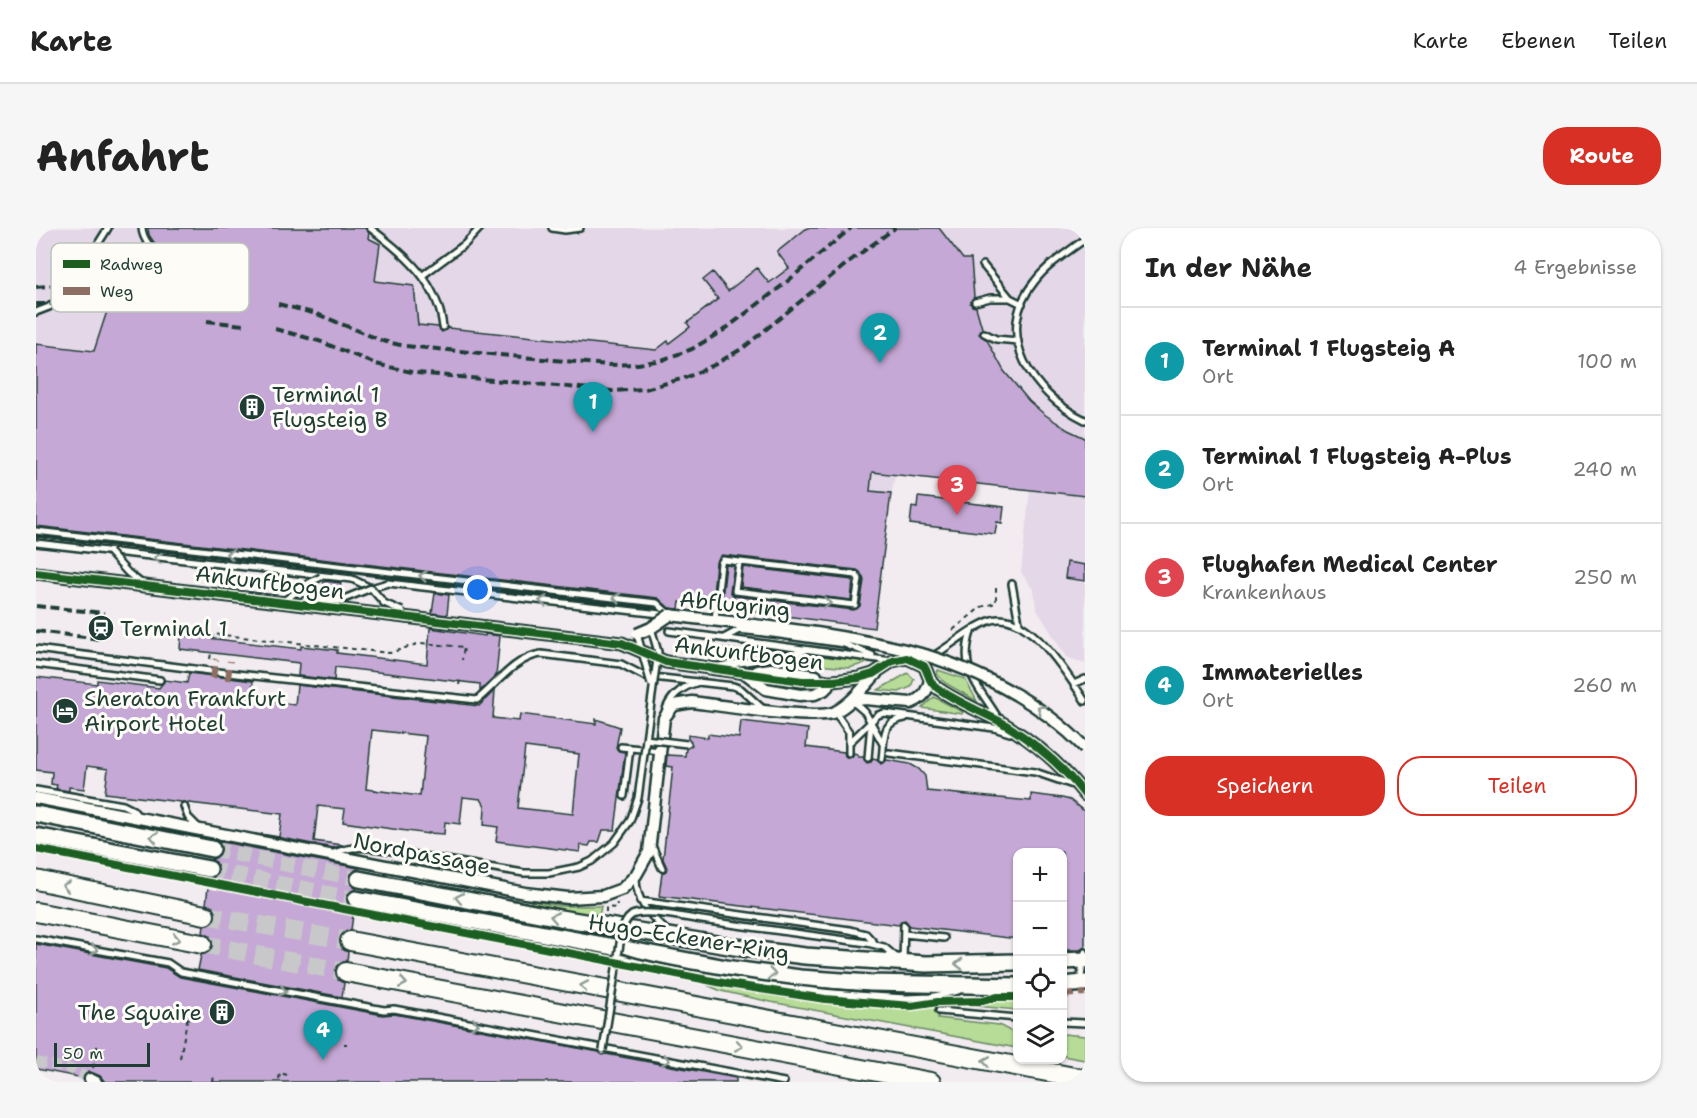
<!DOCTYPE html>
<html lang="de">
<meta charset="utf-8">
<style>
body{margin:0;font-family:"Shantell Sans",sans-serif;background:#f6f6f6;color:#222}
.controls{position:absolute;right:18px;bottom:18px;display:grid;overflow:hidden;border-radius:12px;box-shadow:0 2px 4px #0004}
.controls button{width:54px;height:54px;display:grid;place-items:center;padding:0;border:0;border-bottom:2px solid #e0e0e0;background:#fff;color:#222;font:30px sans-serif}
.scale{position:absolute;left:18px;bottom:15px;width:96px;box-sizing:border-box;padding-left:6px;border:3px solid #1f3d34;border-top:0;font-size:16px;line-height:21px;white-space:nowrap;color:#1f3d34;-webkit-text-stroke:4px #fdfcf7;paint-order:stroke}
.you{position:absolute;left:442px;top:362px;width:21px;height:21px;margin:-15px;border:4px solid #fff;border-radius:50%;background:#1a73e8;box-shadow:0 0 0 9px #1a73e833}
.badge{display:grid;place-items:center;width:39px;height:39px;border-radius:50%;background:#d93025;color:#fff;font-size:20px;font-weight:700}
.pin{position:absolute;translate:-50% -50px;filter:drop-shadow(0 2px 3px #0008)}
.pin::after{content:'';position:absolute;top:32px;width:21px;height:18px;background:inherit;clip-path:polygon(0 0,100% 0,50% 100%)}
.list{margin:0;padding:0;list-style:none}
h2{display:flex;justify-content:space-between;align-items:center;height:78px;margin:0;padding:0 24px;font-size:26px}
h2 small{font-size:20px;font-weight:400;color:#767676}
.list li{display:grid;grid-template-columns:39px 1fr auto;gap:18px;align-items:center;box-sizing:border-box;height:108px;padding:0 24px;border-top:2px solid #e0e0e0}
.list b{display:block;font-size:22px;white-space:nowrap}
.list p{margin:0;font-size:20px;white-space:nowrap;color:#767676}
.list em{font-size:20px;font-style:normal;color:#767676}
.actions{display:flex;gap:12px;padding:18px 24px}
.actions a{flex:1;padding:14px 0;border:2px solid #d93025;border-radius:24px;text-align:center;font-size:21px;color:#d93025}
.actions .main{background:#d93025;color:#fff}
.icon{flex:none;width:33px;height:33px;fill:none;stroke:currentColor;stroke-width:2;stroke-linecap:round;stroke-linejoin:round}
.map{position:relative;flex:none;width:1049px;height:854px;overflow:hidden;border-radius:24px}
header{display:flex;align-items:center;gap:36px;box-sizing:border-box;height:84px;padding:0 30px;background:#fff;border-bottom:2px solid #e0e0e0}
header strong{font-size:28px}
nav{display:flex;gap:33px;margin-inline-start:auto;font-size:21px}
.intro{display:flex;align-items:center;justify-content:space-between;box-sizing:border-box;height:144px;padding:0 36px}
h1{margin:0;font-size:42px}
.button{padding:15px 27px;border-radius:24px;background:#d93025;color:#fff;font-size:21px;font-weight:700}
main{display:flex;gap:36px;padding:0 36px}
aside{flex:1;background:#fff;border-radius:24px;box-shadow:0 2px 4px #0004}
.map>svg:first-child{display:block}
.built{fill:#e4d7e8}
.green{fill:#b7dc97;stroke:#6b8c66;stroke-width:1.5}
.building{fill:#c5a8d5;stroke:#1f3d34;stroke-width:1.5;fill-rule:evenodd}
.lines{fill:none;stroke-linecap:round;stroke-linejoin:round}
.street-tunnel{stroke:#c8c8ca;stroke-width:10;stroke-dasharray:10 5;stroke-linecap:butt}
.secondary-tunnel{stroke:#c8c8ca;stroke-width:15;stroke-dasharray:15 8;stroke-linecap:butt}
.highway-tunnel{stroke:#c8c8ca;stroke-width:18;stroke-dasharray:18 9;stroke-linecap:butt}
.lane-casing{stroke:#1f3d34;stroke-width:10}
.street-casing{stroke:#1f3d34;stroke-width:15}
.secondary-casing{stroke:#1f3d34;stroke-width:20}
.highway-casing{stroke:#1f3d34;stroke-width:22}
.path{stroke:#1f3d34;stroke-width:2;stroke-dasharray:4.5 4.5;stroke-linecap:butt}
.lane{stroke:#fdfcf7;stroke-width:5}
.street{stroke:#fdfcf7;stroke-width:10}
.secondary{stroke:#fdfcf7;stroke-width:15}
.highway{stroke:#fdfcf7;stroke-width:18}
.rail{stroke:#1f3d34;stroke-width:4;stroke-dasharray:9 4.5;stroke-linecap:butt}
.lane-bridge-casing{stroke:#1f3d34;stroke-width:10;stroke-linecap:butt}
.street-bridge-casing{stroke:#1f3d34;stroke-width:15;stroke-linecap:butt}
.lane-bridge{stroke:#fdfcf7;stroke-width:5}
.street-bridge{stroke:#fdfcf7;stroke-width:10}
.quiet{stroke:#8d6e63;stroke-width:6;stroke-dasharray:12 6;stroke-linecap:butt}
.cycleway-casing{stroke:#fdfcf7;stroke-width:11}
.cycleway{stroke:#1b5e20;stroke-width:8}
.oneway{stroke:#8e9c96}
.labels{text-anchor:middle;stroke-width:6;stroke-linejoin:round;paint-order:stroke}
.poi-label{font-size:22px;fill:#1f3d34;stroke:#fdfcf7;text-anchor:start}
.street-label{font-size:22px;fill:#1f3d34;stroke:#fdfcf7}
.key{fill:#fdfcf7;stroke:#bac3bc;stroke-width:1.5}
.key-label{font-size:16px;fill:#1f3d34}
</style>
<header>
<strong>Karte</strong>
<nav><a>Karte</a><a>Ebenen</a><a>Teilen</a></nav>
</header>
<div class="intro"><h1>Anfahrt</h1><a class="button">Route</a></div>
<main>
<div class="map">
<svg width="1049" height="854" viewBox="0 0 1049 854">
<rect width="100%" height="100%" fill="#f2ebf0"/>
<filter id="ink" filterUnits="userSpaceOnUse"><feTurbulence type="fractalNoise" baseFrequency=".0167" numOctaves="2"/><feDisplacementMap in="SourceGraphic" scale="12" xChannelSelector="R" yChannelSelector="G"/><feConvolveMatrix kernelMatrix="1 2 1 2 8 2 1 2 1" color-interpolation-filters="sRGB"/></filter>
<g filter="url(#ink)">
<path class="built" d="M0,0H1049V436L1030,429L1000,380L998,363L985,344L994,262L859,247L854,272L838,400L667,377L644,374L643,383L0,309Z"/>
<path class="green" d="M683,420L711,423V425L682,427Z
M784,426L834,434L813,440L782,437Z
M902,442L929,451L941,473L909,455L901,446Z
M872,445L878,451L875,459L863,464L842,462Z
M898,469L927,484L926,486L886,480Z
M0,613L159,645L157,649L0,618Z
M495,673L525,678H565L563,689L494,675Z
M671,757C726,766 780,776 835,778C859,780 881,781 904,777L902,790L963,797L974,803L981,804V820L735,774L685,763Z
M962,771H981V782L918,776L949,775Z
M1027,806L1049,808V832L1027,828Z"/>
<path class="building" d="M112,0H329L333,5L332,10L344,16L339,53L378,58L382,97L402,99L406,104L412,100L620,122L632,113L633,115L654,99L651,95L682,71L667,52L677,44L692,63L721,40L733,55L753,40L741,24L771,0H903L927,31H935L938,69L934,75L936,78L940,79L946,100L943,106L951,112L968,143L993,173L1008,186L1032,202L1049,210V268L836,244L834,263L855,265L838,400L685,379L690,337L698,338L694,363L698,368L818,382L824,378L828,352L824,344L821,342L686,327L680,334L676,378L644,374L643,381L633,380L622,370L0,298V116L58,123L89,28L113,30L114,34L118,36L123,31L130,32L113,7Z
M882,269L968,279L966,295L961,294L959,306L874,296L876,279L881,280Z
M0,308L619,380L620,381L0,309Z
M1031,334L1049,337V353L1029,350Z
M707,339L817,352L815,372L705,359Z
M288,353L305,355L303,366L300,365L299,367L286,365Z
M399,365L413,367L411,387L396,385Z
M394,400L449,408V406L464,408L460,448L444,463V456L299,439L298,452L262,448L263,435L144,421L145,407L265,421V418L301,422V425L391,436Z
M153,445L217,453L215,471L259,477L261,457L443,478L459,462L457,490L483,493L484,486L560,496V491L584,499L580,520L583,523L589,524L579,602H567L563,614H555L553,618L545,617L544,624L460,613L462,599L448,597L449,578L445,571L427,569L424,596L409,594L408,606L392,605V606L307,594L309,581L282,578L278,613L307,617L297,620L225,606L243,609L246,586L69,565L72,541L51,538L48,561L33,559V563L20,561L21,557L15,556L16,544L0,542V449L61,456V452L123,460L129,452L151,455ZM336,502L390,508L384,568L330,561ZM489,519L543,526L537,586L482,580Z
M705,493L772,501L770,519L808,524L809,528L812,530L816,529L818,525L822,526V529H827L831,535L835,534L837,530L841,531L845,536L851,532L874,536L883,541L889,548L891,563L995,573V566L1026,570L1034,572L1049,584V719L1044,722H1026V624H981V711L873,698L869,692L865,693L863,697L623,668L626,645L630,643L631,640L627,631L637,539L630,538L631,527L649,528L650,521L656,517L655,514L652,511V507L672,510V506L703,510Z
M181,613L323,640L316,644L313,650L314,655L320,661L313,664L310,670L313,678L318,680L315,702L306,705L303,712L306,721L312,724L311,733L302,736L299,743L302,752L308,755L306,769L162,742L165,727L174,724L177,718L174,708L167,705L168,698L177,695L180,689L177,679L170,676L173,651L180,648L183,642L180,634L175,632L183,628L185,623V617Z
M0,716L130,740L144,749L347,787L358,786L563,824L566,827L570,826L700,850V854H69L64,848L54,844L49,845L47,850L0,841Z"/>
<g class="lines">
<path class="street-tunnel" d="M0,834L32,840L54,851"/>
<path class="secondary-tunnel" d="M176,621L323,651
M173,641L320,671"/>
<path class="highway-tunnel" d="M169,687L314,713
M166,716L310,744"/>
<defs>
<path id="lane" d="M106,0C107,16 118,16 118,31
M334,0C369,26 402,54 407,99
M516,0L529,2L544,0
M1049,11C1032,24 1012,36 999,53C955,106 997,167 1049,192
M947,37L974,70L986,76
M387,47L429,16L444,0
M939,74L954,70H974
M0,84L13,79L33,62L72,0
M948,105L960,111L982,113
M0,303L621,375L634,387
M0,315L316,351L335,360L352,355L633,387
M976,356L983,395
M265,374L272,371L303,373
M679,392L685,335L687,332L820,347L823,351L819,377L699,363L703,335
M633,403L856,433
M935,404C922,444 944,459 962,490
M688,410L703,402L737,406L808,416L836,427
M0,421L182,444L441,472C461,456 478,430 505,426L585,436L608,448L697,458L705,461L726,480
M897,428C916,417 935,399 956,392C992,382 1032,447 1049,473
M0,436L124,452
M683,438L749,428L768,423
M1038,456L1049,451
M816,473L829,484L847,516
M629,484C633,470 645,459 660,455
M799,484L813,504V525
M815,513L842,487L848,485L958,500L974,505
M585,519L625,523
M853,525L999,544L1037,557
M832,530L835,495
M846,531C849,510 844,494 869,490
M0,562L87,577L97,582L101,587
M588,568L594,520
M148,578L152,589L162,599
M617,620L626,640
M298,625C323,615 342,621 368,625
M600,650C600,674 614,688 632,704
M604,673L814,702L830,706L840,717
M672,693L831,715L848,719L861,730
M868,706L908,710
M0,711L132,735L145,744L348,782L358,781L748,854
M867,733L868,697
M1044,754L1049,724
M870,770L894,769L922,763
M903,783L981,790
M1026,794L1049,795"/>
<path id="street" d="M0,345L586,415L630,434L766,453H797L823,450L837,446L857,433L871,430L888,438C892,444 892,450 896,455C904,466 950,486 965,494C997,513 1026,537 1049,567
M634,387C720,398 805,404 889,427
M721,443L735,441L780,448
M709,445L730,461L764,467L779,466L788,462L797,453
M815,473L829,471L875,475C887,470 891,464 894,452
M0,570L489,665L532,670L567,668L586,661L600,647L613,624L628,490L638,477L656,474C680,477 783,493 799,484C815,476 828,459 840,446
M54,851L60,854"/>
<path id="secondary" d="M0,586L176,621
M0,608L173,641
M323,651L524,690L699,719L769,728L890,736L981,734
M320,671L696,741L764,750L834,755L981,758
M1026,733L1049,732
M1026,757L1049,755"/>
<path id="highway" d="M0,652L169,687
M0,684L166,716
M314,713L1049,851
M310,744L895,854"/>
</defs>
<use href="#lane" class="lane-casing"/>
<use href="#street" class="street-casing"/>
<use href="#secondary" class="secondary-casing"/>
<use href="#highway" class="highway-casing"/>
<path class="path" d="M917,402L945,379L960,375V360
M176,411L177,406L354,425L384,415L428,419L426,432
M174,431L175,425
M423,457L424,452
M570,684V679L580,680L581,675
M151,781L158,783
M148,785L164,788
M149,790L156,791
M308,816H311
M144,830L153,782
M57,840L62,814
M243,851L244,845L251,847
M177,854L178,847"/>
<use href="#lane" class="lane"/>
<use href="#street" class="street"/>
<use href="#secondary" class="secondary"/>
<use href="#highway" class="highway"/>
<path class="rail" d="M0,59L45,55L88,58
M174,68L211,73
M0,76H17L80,83
M242,76L281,86L347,113L369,118L572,137L602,136L626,132L656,121L688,102L747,57L815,0
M171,93L208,97
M239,101L283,113L340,136L380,145L576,163L609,161L649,150L678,137L707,120L814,33L859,0
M0,378L68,385
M0,403L64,411"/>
<defs>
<path id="lane-bridge" d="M73,324L92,345L105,355
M249,372L273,355L285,349
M303,373L335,360L348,375L366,383
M601,406L615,456
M609,511L651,516
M368,625L488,645H513L543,639L556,633L578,615L594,593L602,570L622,424L615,400
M582,728C607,737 633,741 659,746C730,759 797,767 870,770
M567,822L586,703C588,697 590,691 596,687C610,680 655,691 672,693"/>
<path id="street-bridge" d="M601,406L615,400L634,387
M889,427C950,446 1004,474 1049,520"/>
</defs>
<use href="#lane-bridge" class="lane-bridge-casing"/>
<use href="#street-bridge" class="street-bridge-casing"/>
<use href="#lane-bridge" class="lane-bridge"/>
<use href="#street-bridge" class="street-bridge"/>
<path class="quiet" d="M177,450L180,431
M192,452L194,433
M1026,767L1049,765"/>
<defs>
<path id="cycleway" d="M0,345L586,415L630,434L766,453H797L823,450L837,446L857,433L871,430L888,438C892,444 892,450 896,455C904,466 950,486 965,494C997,513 1026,537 1049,567
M0,621L692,756L789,771L876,778L902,774L947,773L961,769H981"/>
</defs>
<use href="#cycleway" class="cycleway-casing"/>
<use href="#cycleway" class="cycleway"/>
</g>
<defs><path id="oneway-chevron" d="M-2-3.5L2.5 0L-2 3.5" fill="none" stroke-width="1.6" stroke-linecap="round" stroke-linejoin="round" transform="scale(1.5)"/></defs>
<g class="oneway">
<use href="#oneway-chevron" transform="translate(194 326) rotate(-173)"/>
<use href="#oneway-chevron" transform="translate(122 330) rotate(-173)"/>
<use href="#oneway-chevron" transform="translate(387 348) rotate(-173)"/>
<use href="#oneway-chevron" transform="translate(581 370) rotate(-173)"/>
<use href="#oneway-chevron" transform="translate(507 373) rotate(-173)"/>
<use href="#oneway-chevron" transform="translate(791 375) rotate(7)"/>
<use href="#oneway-chevron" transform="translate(1005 481) rotate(-144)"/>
<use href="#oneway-chevron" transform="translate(118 609) rotate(-169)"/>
<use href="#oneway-chevron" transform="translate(30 658) rotate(-169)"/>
<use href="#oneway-chevron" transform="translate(423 670) rotate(-169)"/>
<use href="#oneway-chevron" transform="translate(518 689) rotate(-169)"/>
<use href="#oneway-chevron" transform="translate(140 711) rotate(11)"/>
<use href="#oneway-chevron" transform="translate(58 722) rotate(10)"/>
<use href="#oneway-chevron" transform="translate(923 736) rotate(180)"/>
<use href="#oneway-chevron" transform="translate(736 746) rotate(7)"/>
<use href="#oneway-chevron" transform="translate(367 755) rotate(10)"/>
<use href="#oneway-chevron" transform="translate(548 758) rotate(-169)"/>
<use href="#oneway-chevron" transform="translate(247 763) rotate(11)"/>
<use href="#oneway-chevron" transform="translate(439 796) rotate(10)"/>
<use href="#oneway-chevron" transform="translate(703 818) rotate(11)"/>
<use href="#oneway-chevron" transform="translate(630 832) rotate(11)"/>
<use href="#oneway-chevron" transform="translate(950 833) rotate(-170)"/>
</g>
</g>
<defs>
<symbol id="building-disc" viewBox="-11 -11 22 22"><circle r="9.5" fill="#1f3d34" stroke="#fdfcf7"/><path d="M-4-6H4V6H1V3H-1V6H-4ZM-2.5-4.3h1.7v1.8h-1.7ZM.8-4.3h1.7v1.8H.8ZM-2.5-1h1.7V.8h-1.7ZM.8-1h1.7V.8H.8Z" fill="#fff"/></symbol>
<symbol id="station-disc" viewBox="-11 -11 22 22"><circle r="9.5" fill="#1f3d34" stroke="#fdfcf7"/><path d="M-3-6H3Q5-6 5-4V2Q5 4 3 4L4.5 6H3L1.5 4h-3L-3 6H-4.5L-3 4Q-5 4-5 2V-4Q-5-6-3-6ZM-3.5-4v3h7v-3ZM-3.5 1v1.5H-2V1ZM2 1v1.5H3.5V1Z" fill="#fff"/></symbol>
<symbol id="hotel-disc" viewBox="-11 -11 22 22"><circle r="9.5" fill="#1f3d34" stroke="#fdfcf7"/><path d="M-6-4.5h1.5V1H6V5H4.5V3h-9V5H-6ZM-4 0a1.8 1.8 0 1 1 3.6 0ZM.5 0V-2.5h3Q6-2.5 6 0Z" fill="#fff"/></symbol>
</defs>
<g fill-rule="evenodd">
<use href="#building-disc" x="201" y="164" width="30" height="30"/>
<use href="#station-disc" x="50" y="385" width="30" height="30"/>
<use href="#hotel-disc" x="14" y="468" width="30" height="30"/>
<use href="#building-disc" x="171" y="769" width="30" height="30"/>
</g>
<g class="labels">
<g class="poi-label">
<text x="236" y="174">Terminal 1<tspan x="236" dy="25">Flugsteig B</tspan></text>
<text x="84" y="408">Terminal 1</text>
<text x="48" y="478">Sheraton Frankfurt<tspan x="48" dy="25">Airport Hotel</tspan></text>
<text x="166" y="792" text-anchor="end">The Squaire</text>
</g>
<g class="street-label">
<text transform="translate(234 354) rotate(7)" y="8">Ankunftbogen</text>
<text transform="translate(699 376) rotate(6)" y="8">Abflugring</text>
<text transform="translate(713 425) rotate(7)" y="8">Ankunftbogen</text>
<text transform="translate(386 625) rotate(11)" y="8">Nordpassage</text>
<text transform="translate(653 709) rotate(9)" y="8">Hugo-Eckener-Ring</text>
</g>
</g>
<rect x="15" y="15" width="198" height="69" rx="9" class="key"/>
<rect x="27" y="32" width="27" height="8" fill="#1b5e20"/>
<rect x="27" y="59" width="27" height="8" fill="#8d6e63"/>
<g class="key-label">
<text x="64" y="42">Radweg</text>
<text x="64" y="69">Weg</text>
</g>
</svg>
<div class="controls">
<button>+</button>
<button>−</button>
<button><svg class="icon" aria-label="locate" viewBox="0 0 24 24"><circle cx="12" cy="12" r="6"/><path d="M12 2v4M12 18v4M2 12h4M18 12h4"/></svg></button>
<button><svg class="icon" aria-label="layers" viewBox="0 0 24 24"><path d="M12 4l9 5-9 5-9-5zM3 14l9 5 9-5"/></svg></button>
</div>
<div class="scale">50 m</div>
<div class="you"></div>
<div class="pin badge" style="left:557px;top:204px;background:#0f9aa8">1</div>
<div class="pin badge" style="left:844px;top:135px;background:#0f9aa8">2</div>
<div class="pin badge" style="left:921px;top:287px;background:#e0444e">3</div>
<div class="pin badge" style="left:287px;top:832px;background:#0f9aa8">4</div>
</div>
<aside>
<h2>In der Nähe<small>4 Ergebnisse</small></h2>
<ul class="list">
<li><span class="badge" style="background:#0f9aa8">1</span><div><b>Terminal 1 Flugsteig A</b><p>Ort</p></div><em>100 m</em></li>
<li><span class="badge" style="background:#0f9aa8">2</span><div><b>Terminal 1 Flugsteig A-Plus</b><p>Ort</p></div><em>240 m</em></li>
<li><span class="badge" style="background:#e0444e">3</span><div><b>Flughafen Medical Center</b><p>Krankenhaus</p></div><em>250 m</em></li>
<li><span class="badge" style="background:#0f9aa8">4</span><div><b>Immaterielles</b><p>Ort</p></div><em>260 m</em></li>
</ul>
<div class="actions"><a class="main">Speichern</a><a>Teilen</a></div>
</aside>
</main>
